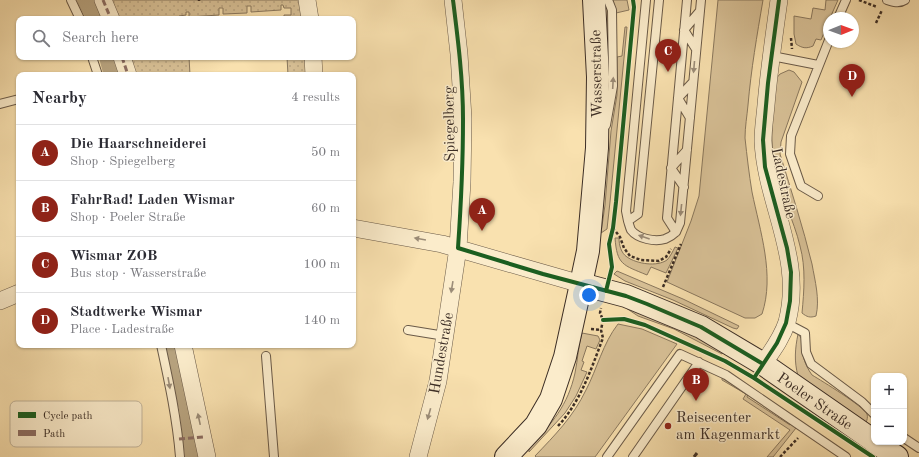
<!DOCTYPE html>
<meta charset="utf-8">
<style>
body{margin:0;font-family:"Old Standard TT",serif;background:#f7f7f7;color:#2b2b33}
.controls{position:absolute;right:12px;bottom:12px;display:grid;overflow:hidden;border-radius:8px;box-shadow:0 1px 3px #0004}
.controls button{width:36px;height:36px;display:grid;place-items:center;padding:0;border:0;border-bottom:1px solid #e1e1e2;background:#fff;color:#2b2b33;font:20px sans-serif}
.compass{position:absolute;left:823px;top:12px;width:36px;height:36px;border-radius:50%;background:#fff;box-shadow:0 1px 3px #0004;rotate:89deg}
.you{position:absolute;left:589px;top:295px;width:14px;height:14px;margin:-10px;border:3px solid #fff;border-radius:50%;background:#1a73e8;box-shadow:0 0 0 6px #1a73e833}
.badge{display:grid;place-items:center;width:26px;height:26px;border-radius:50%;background:#8f2418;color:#fff;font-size:13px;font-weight:700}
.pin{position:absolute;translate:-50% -33px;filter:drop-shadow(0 1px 2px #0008)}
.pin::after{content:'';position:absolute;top:21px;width:14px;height:12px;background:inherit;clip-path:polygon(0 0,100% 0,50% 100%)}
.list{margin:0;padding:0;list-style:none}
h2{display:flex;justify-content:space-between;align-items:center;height:52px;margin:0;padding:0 16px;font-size:17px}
h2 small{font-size:13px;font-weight:400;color:#7c7c81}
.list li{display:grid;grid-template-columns:26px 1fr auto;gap:12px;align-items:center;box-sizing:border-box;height:56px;padding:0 16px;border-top:1px solid #e1e1e2}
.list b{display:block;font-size:15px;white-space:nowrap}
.list p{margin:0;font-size:13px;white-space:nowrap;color:#7c7c81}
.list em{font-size:13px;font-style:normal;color:#7c7c81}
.icon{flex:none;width:22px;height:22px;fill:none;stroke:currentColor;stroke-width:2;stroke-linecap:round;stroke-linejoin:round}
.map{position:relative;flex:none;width:919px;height:457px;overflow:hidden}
.search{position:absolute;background:#fff;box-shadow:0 1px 3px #0004;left:16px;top:16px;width:340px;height:44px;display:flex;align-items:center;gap:10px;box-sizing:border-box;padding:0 14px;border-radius:8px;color:#7c7c81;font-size:15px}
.panel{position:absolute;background:#fff;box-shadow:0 1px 3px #0004;left:16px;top:72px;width:340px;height:276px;border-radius:8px}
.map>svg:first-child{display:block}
.grass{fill:#d9c298;stroke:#8a785e}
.park{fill:url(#park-dots);stroke:#8a785e}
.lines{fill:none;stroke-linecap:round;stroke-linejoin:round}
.canal{stroke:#b8a480;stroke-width:16}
.lane-casing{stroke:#6a5a48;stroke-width:10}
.street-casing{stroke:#6a5a48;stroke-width:18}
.secondary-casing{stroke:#3b2d25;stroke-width:24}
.path{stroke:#3b2d25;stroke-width:2.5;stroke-dasharray:3 2;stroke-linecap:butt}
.lane{stroke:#fbeccb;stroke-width:8}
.street{stroke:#fbeccb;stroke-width:17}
.secondary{stroke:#fbeccb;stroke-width:22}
.rail{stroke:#3b2d25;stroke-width:3;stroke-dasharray:7 7;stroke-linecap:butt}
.quiet{stroke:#8d6e63;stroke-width:3;stroke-dasharray:6 3;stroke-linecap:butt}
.cycleway-casing{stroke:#fbeccb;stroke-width:6}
.cycleway{stroke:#1b5e20;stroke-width:4}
.oneway{fill:#9b8c78}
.poi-dot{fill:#8f2418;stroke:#fbeccb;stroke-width:1.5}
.labels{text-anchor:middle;stroke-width:3;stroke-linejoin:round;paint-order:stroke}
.street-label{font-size:15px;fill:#3b2d25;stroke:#fbeccb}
.poi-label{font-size:15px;fill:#3b2d25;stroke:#fbeccb;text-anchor:start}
.key{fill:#fbeccb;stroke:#c1b399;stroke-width:1}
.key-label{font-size:11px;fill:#3b2d25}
</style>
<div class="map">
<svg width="919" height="457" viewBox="0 0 919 457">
<defs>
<pattern id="park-dots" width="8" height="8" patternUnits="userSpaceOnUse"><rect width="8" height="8" fill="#d9c298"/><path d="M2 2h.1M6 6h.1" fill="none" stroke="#bba783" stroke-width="1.8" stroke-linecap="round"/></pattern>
</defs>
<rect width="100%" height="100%" fill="#f9e1af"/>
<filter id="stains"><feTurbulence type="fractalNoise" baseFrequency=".005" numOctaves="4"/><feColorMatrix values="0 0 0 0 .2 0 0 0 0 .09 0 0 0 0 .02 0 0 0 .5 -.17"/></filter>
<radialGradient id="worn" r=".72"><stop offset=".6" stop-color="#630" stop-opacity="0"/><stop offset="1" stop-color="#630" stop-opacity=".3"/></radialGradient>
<path class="grass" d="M613,0H627L629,10L616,13Z
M718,0H763C757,35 751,70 748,105C747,116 745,127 745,138C747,156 749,174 752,192C760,231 775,275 762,314L755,318H745L667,282L691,221L699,196Z
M826,0H838L830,18H829V21L821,40L816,39L813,46C806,49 802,48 796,44L794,34V16L811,19L813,8L825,10Z
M625,27H627L610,202L607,229L601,233L605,205L611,131L617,95V57L622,56Z
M789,70L794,72L802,82L781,142L780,154C791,190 803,227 812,264C815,281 820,299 816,316C810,318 807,317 802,313C804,291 806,268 800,246C794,220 780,195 775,168C769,139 773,109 775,80L780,74Z
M615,238H619C619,245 621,253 627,257C637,264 657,267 667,260C670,257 673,251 675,247L678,248L666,273L651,267L647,275C623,265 617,265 615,238Z
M617,271L683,299L739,326L737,329L733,328L673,300L625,281L614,274Z
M626,308L633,309L678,326L724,351L722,354L674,329L638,316Z
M618,324L642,329L677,344L595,457H536L535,456C555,435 573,417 586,390C597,369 603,343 618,324Z
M582,333L598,336L600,340L596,349L587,346L582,361L584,362L581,370L587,372L576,396L565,413L529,452V447C552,424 568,405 575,373C578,359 578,346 582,333Z
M798,334L802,339C801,352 804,364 812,375C822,381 863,406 867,414C868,417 867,420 866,423L798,376C794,361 795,349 798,334Z
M722,378L733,383L748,394L747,397L790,425L792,423L796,428L773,457H767L790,430L743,399L746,394L722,380Z"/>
<path class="park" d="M103,0H307L310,19H284V15H291V8H284L283,5H281V10L251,12V6H247V13L223,14V8H219V15L189,17V12H186V15L179,16V19H111Z
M122,57H189L190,75H128Z
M287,57H313L314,75H288Z"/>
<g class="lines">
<path class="canal" d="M85,0L95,19
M107,57L112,75
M171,345L187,409L193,457"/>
<defs>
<path id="lane" d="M71,0L80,19
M659,0L638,214L628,221C629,224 630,228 631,230C638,239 655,242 665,239C670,237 673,235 676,232L667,218L687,0
M887,0C893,2 899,4 905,0
M838,18L846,0
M696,49L684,30L699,12
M772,56L818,65
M92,57L98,75
M0,104L19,99
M690,118L678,98L693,82
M606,125L613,86L612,10L608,0
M684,187L671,168L687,150
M818,196L801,186L790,154L791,136L829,40
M628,221L626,211L646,0
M676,232L680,223L701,0
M786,323L805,333L806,352L811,364L862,402L874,414
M408,330L445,336
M161,345C169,382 177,419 180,457
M266,356L274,457
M904,438L919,448
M607,457L680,354L726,375L846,457
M633,457L699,362"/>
<path id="street" d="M103,0L111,19
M307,0L310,19
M122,57L128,75
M313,57L314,75
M353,228L442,244L581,284
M0,301L19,293
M183,345L207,457
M763,364C772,351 782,338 787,322C804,258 766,204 763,141C763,129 765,117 766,105C769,70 774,35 779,0
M418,457L438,381L458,248L462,182L463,118L459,54L453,0"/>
<path id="secondary" d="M581,284L626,296L701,327L763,364L874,441
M875,442L897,457
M506,457L536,425L551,399L565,357L581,284L588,251L597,148L598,77L594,0"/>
</defs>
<use href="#lane" class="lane-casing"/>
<use href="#street" class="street-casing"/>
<use href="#secondary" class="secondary-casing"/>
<path class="path" d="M859,0L877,7
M199,1V0
M876,23L882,10
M791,38L792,49
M613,228L620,237L624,248L630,256L641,260L659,261L666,257L671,249
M663,287L681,244
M591,329L601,330
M558,426C581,401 591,369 603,338L601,330L603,320L600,313L601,308
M780,457L798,438"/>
<use href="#lane" class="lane"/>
<use href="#street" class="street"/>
<use href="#secondary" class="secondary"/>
<path class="rail" d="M694,457L697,453"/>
<path class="quiet" d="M103,0L111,19
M122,57L128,75
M179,439L203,437"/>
<defs>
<path id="cycleway" d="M453,0C458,40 463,79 463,119C463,162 461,205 458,248L543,274L626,296L647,304L701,327L763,364
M606,291L612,267L609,244L613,228L616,202L634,7L633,0
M603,320L624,319L645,325L725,361L754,378L873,457
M754,378L777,343L786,323L790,301L791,272L787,248L765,167L763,140L768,83L779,0"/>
</defs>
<use href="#cycleway" class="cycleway-casing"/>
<use href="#cycleway" class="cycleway"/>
</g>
<defs><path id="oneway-solid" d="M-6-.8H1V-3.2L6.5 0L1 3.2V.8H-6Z"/></defs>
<g class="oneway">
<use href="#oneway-solid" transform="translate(694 67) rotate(95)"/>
<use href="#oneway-solid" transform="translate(613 83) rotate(-87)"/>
<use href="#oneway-solid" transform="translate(681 210) rotate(96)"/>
<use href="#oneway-solid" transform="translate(644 237) rotate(-161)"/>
<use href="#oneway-solid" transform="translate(420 239) rotate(-170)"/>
<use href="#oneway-solid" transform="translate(452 287) rotate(99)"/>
<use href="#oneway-solid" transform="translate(169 383) rotate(80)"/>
<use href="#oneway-solid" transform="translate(429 414) rotate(106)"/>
<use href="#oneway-solid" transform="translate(199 419) rotate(-102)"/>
</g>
<circle class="poi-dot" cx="668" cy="426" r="4"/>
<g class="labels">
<g class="street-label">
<text transform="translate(596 74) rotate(-91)" y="5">Wasserstraße</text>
<text transform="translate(449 124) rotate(-91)" y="5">Spiegelberg</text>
<text transform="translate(784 183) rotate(78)" y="5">Ladestraße</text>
<text transform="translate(441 353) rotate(-80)" y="5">Hundestraße</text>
<text transform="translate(815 401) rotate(35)" y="5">Poeler Straße</text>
</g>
<g class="poi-label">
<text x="676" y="422">Reisecenter<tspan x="676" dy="17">am Kagenmarkt</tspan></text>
</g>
</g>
<rect x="10" y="401" width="132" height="46" rx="6" class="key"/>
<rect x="18" y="412" width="18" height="6" fill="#1b5e20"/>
<rect x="18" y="430" width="18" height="6" fill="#8d6e63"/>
<g class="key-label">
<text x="43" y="419">Cycle path</text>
<text x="43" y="437">Path</text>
</g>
<rect width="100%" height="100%" filter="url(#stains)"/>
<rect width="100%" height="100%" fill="url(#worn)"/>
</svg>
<div class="controls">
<button>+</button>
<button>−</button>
</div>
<svg class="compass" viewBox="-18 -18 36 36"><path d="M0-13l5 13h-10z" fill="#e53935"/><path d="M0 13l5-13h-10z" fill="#7c7c81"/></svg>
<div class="you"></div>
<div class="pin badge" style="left:482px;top:231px">A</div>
<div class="pin badge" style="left:696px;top:401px">B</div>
<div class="pin badge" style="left:668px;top:72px">C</div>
<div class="pin badge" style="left:852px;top:97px">D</div>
<div class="search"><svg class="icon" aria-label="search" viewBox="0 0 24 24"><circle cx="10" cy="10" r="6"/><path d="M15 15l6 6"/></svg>Search here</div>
<section class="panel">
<h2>Nearby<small>4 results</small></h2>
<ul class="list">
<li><span class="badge">A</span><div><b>Die Haarschneiderei</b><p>Shop · Spiegelberg</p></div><em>50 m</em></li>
<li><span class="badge">B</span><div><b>FahrRad! Laden Wismar</b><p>Shop · Poeler Straße</p></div><em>60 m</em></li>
<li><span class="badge">C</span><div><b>Wismar ZOB</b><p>Bus stop · Wasserstraße</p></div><em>100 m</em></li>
<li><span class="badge">D</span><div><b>Stadtwerke Wismar</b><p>Place · Ladestraße</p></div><em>140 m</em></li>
</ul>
</section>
</div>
